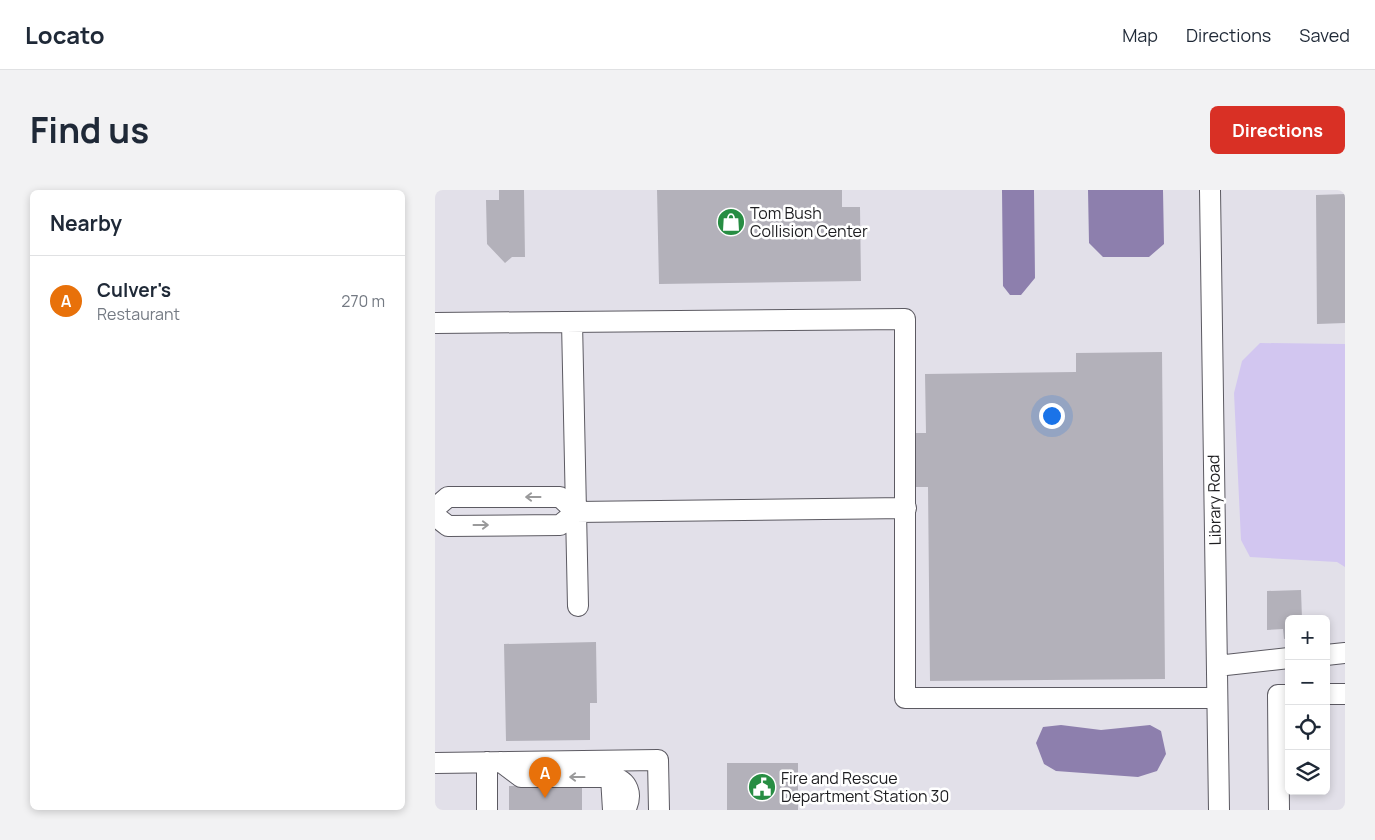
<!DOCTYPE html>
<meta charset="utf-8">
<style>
body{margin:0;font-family:Manrope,sans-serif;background:#f2f2f3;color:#1f2937}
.controls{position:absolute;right:15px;bottom:15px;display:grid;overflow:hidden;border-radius:8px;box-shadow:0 2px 8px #0003}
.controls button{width:45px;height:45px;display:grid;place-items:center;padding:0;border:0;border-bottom:1px solid #e0e1e3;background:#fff;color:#1f2937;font:25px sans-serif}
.you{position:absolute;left:616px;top:225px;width:18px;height:18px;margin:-12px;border:4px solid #fff;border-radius:50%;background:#1a73e8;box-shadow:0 0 0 8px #1a73e833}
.badge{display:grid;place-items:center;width:32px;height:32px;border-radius:50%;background:#d93025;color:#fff;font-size:16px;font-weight:700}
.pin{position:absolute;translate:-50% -41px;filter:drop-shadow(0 1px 2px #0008)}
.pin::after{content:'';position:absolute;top:26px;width:18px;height:15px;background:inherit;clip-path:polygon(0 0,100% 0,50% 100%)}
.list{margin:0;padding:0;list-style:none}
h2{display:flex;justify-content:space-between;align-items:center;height:65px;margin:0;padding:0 20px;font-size:21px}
h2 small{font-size:16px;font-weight:400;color:#747a83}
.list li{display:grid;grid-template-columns:32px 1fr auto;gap:15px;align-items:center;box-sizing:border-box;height:90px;padding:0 20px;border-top:1px solid #e0e1e3}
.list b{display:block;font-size:19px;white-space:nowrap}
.list p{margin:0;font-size:16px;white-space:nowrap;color:#747a83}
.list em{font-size:16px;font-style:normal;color:#747a83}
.icon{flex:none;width:28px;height:28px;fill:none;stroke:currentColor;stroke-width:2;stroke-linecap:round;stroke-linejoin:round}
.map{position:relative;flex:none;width:910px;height:620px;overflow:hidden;border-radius:8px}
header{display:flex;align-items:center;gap:30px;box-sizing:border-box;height:70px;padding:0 25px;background:#fff;border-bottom:1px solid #e0e1e3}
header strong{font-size:24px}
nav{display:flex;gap:28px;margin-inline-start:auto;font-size:18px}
.intro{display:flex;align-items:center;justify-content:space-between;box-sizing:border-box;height:120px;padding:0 30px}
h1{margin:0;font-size:35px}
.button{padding:12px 22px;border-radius:8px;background:#d93025;color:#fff;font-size:18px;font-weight:700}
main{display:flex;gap:30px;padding:0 30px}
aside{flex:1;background:#fff;border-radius:8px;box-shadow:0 2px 8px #0003}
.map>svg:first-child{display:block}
.green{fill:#d2c6f0}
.water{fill:#8d7fad}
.building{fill:#b3b1ba}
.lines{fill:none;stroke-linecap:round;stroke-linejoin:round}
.minor-casing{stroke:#5c5a62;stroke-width:22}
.minor{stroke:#fff;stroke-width:20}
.oneway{stroke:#9a9a9b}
.labels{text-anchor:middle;stroke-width:5;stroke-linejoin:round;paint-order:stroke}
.poi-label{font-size:16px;fill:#1e1e21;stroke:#fff;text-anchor:start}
.street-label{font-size:16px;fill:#1e1e21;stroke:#fff}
</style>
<header>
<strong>Locato</strong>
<nav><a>Map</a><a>Directions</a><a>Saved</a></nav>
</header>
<div class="intro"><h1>Find us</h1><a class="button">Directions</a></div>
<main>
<aside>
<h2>Nearby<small></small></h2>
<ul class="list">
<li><span class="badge" style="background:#e8710a">A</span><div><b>Culver's</b><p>Restaurant</p></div><em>270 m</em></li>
</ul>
</aside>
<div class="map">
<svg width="910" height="620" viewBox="0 0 910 620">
<rect width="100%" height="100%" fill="#e2e0e9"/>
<path class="green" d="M825,153L910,154V377L902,372L815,367L806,350L799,203L807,171Z"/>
<path class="water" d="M567,0H599L600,88L586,105H575L568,96Z
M653,0H728L729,54L714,67H668L654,53Z
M626,535L666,540L715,535L726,541L731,564L722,581L703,587L621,581L609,574L601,553L608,537Z"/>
<path class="building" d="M64,0H89L90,67H77L70,73L52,54L51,10H64Z
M222,0H407V17H425L426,91L224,94Z
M910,4V133L882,134L881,5Z
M727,162L730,489L495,491L493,297H477V243H491L490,184L641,182V163Z
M866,400L867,429H854V448L849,449L848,439L832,440V401Z
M161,452L162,513H155V550L71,551L69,454Z
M292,573H363V620H292Z
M147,595V620H74V596Z"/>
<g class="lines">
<defs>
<path id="minor" d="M775,0L784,620
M137,132L143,416
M0,133L470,129V508H782
M0,318L13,307H125L141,322
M0,326L13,336L125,335L141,322L471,318
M891,465L910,463
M782,476L854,468
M891,504H910
M52,572V620
M66,572L86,587H176L178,620
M0,573L223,570L224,620
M176,587C194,590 198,605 190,620
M844,620L843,505H854"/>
</defs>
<use href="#minor" class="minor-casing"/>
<use href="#minor" class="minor"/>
</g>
<defs><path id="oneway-shaft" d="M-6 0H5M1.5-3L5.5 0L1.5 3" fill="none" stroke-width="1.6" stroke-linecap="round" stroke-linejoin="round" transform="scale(1.25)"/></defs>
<g class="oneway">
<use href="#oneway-shaft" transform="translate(98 307) rotate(180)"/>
<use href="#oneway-shaft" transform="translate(46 335)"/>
<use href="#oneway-shaft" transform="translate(142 587) rotate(-180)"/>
</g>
<defs>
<symbol id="shop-disc" viewBox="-11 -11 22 22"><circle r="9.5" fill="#278d43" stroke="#fff"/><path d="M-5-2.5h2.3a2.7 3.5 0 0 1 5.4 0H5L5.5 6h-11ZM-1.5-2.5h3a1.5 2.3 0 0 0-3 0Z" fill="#fff"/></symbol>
<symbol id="civic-disc" viewBox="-11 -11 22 22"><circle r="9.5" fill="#278d43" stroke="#fff"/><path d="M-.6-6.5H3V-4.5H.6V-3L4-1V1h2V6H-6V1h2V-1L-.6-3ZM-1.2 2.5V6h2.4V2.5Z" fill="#fff"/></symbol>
</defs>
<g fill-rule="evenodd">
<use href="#shop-disc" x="280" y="16" width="32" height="32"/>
<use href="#civic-disc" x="311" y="581" width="32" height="32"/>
</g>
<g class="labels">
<g class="poi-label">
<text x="315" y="29">Tom Bush<tspan x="315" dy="18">Collision Center</tspan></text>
<text x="346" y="594">Fire and Rescue<tspan x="346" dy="18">Department Station 30</tspan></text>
</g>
<g class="street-label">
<text transform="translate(779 310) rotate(-91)" y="6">Library Road</text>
</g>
</g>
</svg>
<div class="controls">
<button>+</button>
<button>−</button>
<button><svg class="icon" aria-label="locate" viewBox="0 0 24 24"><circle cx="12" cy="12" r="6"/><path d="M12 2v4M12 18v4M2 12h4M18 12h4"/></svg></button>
<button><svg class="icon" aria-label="layers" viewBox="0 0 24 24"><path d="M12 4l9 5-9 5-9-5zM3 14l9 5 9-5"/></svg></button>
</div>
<div class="you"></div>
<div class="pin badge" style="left:110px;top:608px;background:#e8710a">A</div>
</div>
</main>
